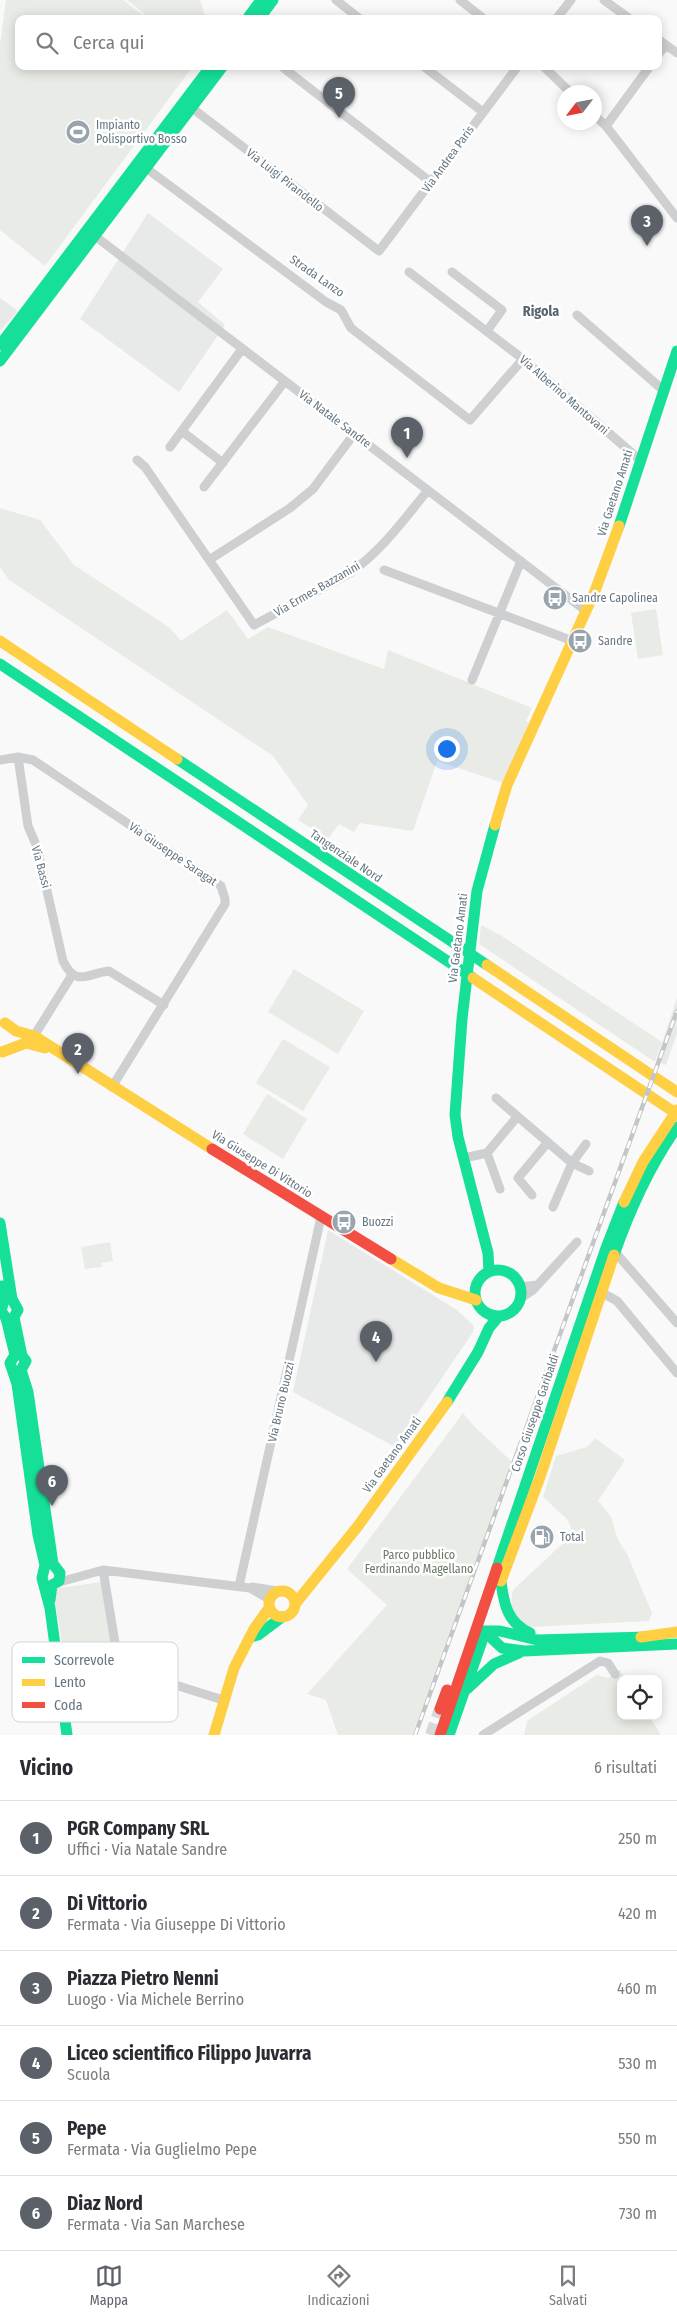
<!DOCTYPE html>
<html lang="it">
<meta charset="utf-8">
<style>
body{margin:0;font-family:"Fira Sans Condensed",sans-serif;background:#f7f7f7;color:#2b2b33}
.controls{position:absolute;right:15px;bottom:15px;display:grid;overflow:hidden;border-radius:10px;box-shadow:0 2px 12px #0003}
.controls button{width:45px;height:45px;display:grid;place-items:center;padding:0;border:0;border-bottom:1px solid #e1e1e2;background:#fff;color:#2b2b33;font:25px sans-serif}
.compass{position:absolute;left:557px;top:85px;width:45px;height:45px;border-radius:50%;background:#fff;box-shadow:0 2px 12px #0003;rotate:238deg}
.you{position:absolute;left:446px;top:748px;width:18px;height:18px;margin:-12px;border:4px solid #fff;border-radius:50%;background:#1a73e8;box-shadow:0 0 0 8px #1a73e833}
.badge{display:grid;place-items:center;width:32px;height:32px;border-radius:50%;background:#5c6169;color:#fff;font-size:16px;font-weight:700}
.pin{position:absolute;translate:-50% -41px;filter:drop-shadow(0 1px 2px #0008)}
.pin::after{content:'';position:absolute;top:26px;width:18px;height:15px;background:inherit;clip-path:polygon(0 0,100% 0,50% 100%)}
.list{margin:0;padding:0;list-style:none}
h2{display:flex;justify-content:space-between;align-items:center;height:65px;margin:0;padding:0 20px;font-size:21px}
h2 small{font-size:16px;font-weight:400;color:#7c7c81}
.list li{display:grid;grid-template-columns:32px 1fr auto;gap:15px;align-items:center;box-sizing:border-box;height:75px;padding:0 20px;border-top:1px solid #e1e1e2}
.list b{display:block;font-size:19px;white-space:nowrap}
.list p{margin:0;font-size:16px;white-space:nowrap;color:#7c7c81}
.list em{font-size:16px;font-style:normal;color:#7c7c81}
.icon{flex:none;width:28px;height:28px;fill:none;stroke:currentColor;stroke-width:2;stroke-linecap:round;stroke-linejoin:round}
.map{position:relative;flex:none;width:677px;height:1735px;overflow:hidden}
.search{position:absolute;background:#fff;box-shadow:0 2px 12px #0003;left:15px;right:15px;top:15px;height:55px;display:flex;align-items:center;gap:12px;box-sizing:border-box;padding:0 18px;border-radius:10px;color:#7c7c81;font-size:19px}
.sheet{height:515px;background:#fff}
nav{display:flex;justify-content:space-around;align-items:center;box-sizing:border-box;height:70px;border-top:1px solid #e1e1e2;background:#fff;font-size:14px;color:#7c7c81}
nav a{display:grid;justify-items:center;gap:2px}
nav .on{color:#5c6169}
.map>svg:first-child{display:block}
.built{fill:#e8e9e9}
.green{fill:#e8ebe6}
.lines{fill:none;stroke-linecap:round;stroke-linejoin:round}
.secondary-tunnel{stroke:#d4d8dc;stroke-width:12;stroke-dasharray:12 6;stroke-linecap:butt}
.street{stroke:#cecfd0;stroke-width:9}
.fast{stroke:#16e098;stroke-width:11}
.slow{stroke:#ffcf43;stroke-width:11}
.jam{stroke:#f24e42;stroke-width:11}
.rail-casing{stroke:#c3c5c6;stroke-width:4.5}
.rail{stroke:#fff;stroke-width:2.5;stroke-dasharray:8;stroke-linecap:butt}
.labels{text-anchor:middle;stroke-width:5;stroke-linejoin:round;paint-order:stroke}
.poi-label{font-size:12px;fill:#657683;stroke:#fff;text-anchor:start}
.street-label{font-size:12px;fill:#657683;stroke:#fff}
.park-label{font-size:12px;fill:#687a64;stroke:#fff}
.neighbourhood-label{font-size:14px;font-weight:bold;fill:#57646e;stroke:#fff}
.key{fill:#fff;stroke:#d1d6da;stroke-width:1}
.key-label{font-size:14px;fill:#657683}
</style>
<div class="map">
<svg width="677" height="1735" viewBox="0 0 677 1735">
<rect width="100%" height="100%" fill="#f9f9f9"/>
<path class="built" d="M148,213L223,269L198,302L225,325L179,392L80,319Z
M0,298L16,309L17,312L0,331Z
M677,998V1034L666,1065L656,1061Z
M328,1230L457,1310L474,1326L473,1332L395,1447L293,1392Z"/>
<path class="green" d="M6,0H123L148,19H19V66H193L45,266L0,230V45Z
M127,0H200L206,19H151Z
M0,508L40,520L74,565L170,628L181,641L227,610L248,639L268,627L384,669L388,650L532,708L526,721L529,723L503,783L437,761L413,831L360,823L354,832L339,824L328,839L298,820L308,805L273,756L9,580L0,567Z
M656,609L663,655L638,659L631,613Z
M481,925L500,935L662,1042L655,1062L479,944Z
M294,969L364,1011L338,1054L268,1012Z
M283,1039L330,1067L303,1111L256,1083Z
M267,1094L307,1119L283,1159L243,1134Z
M110,1242L113,1261L101,1263L102,1267L85,1269L81,1247Z
M463,1413L473,1425L512,1462L412,1735H338L326,1700L307,1694L387,1605L347,1569Z
M595,1438L625,1460L598,1501L611,1517L618,1540L627,1554L652,1613L649,1621L529,1627C513,1617 509,1608 513,1590L573,1534L568,1520L543,1497L556,1456L587,1447Z
M101,1582L116,1655L110,1660L62,1643L53,1589Z
M620,1670L626,1679H621V1716H649L661,1735H524L527,1721L597,1675L608,1678Z"/>
<g class="lines">
<path class="secondary-tunnel" d="M431,1735L440,1709"/>
<path class="street" d="M336,0L360,19
M460,0L484,19
M604,0L630,19
M556,19L571,0
M658,39L677,53
M658,55L666,45
M281,66L432,183
M423,66L483,112
M543,66L570,92
M192,108L379,251L518,66
M594,115L606,126L677,218
M606,126L650,66
M146,168L326,302L341,310L351,328L470,420L523,359
M91,233L586,611
M409,272L523,359L640,460
M452,272L502,310L487,331
M577,315L663,390
M183,432L223,463
M170,447L242,349
M137,460L145,467L254,625L350,573C383,549 402,522 428,490
M204,487L285,381
M209,560L290,508L313,489L354,434
M384,570L573,641
M472,680L521,561
M18,757L28,826L37,847L63,961C76,988 88,973 109,971L164,1005
M0,760L18,757L33,760L221,886L225,899V904L112,1087
M34,1036L72,975
M496,1098L572,1163L589,1171
M487,1153L500,1189
M464,1158L487,1153L517,1117
M532,1195L518,1178L548,1142
M553,1207L572,1163L586,1144
M615,1252L677,1323
M520,1287L537,1285
M601,1292L617,1301L677,1373
M521,1298L533,1290L577,1242
M103,1570L119,1667
M56,1583L103,1570L250,1588L269,1599
M239,1586L321,1217
M252,1587L278,1591
M55,1647L223,1700
M483,1735L600,1661L608,1663L615,1674"/>
<path class="fast" d="M247,19L261,0
M259,19L273,0
M0,345L211,66
M0,361L223,66
M619,526L677,351
M0,664L473,978
M177,759L487,965
M0,1223L12,1299L18,1310L14,1317
M614,1255C630,1209 649,1167 677,1127
M475 1293a23 23 0 1 1 46 0a23 23 0 1 1-46 0Z
M489,1272L488,1253L458,1137L455,1115L462,1019L477,891L495,825
M2,1286L4,1300L1,1311L6,1318L15,1355
M14,1317L22,1356L26,1361L21,1370
M15,1355L10,1363L17,1384L38,1535L45,1565L42,1578L50,1608L67,1735
M21,1370L28,1392L53,1564L60,1573L59,1581L52,1585L50,1600
M447,1402L478,1352L489,1328L499,1316
M497,1568L606,1248L624,1202
M501,1582C504,1605 508,1623 530,1633
M477,1631H500L537,1640L648,1637
M485,1632L502,1648L524,1651L677,1644
M251,1637L258,1635L282,1617
M467,1689L494,1664L519,1653
M449,1735L482,1641"/>
<path class="slow" d="M0,641L177,759
M495,825L507,785L595,591L619,526
M487,965L677,1092
M473,978L677,1114
M5,1023L16,1031L34,1036L212,1149
M2,1052L26,1043L45,1048
M624,1202L643,1162L677,1110
M391,1259L439,1288L476,1300
M501,1581L540,1477L614,1255
M269 1604a13 13 0 1 1 26 0a13 13 0 1 1-26 0Z
M295,1604L358,1526L447,1402
M641,1637L677,1632
M214,1735L234,1668L254,1629L269,1608"/>
<path class="jam" d="M212,1149L391,1259
M440,1709L447,1690
M440,1735L497,1568"/>
<defs>
<path id="rail" d="M415,1735L677,1011"/>
</defs>
<use href="#rail" class="rail-casing"/>
<use href="#rail" class="rail"/>
</g>
<defs>
<symbol id="stadium-disc" viewBox="-11 -11 22 22"><circle r="9.5" fill="#99a4ac" stroke="#fff"/><path d="M0-5a6.5 5 0 1 0 0 10a6.5 5 0 1 0 0-10ZM-3.5-1.8h7v3.6h-7Z" fill="#fff"/></symbol>
<symbol id="bus-disc" viewBox="-11 -11 22 22"><circle r="9.5" fill="#99a4ac" stroke="#fff"/><path d="M-5-6H5V4H4V6H2V4H-2V6H-4V4H-5ZM-3.5-4V0h7V-4ZM-3.5 1.2v1.5H-2V1.2ZM2 1.2v1.5H3.5V1.2Z" fill="#fff"/></symbol>
<symbol id="fuel-disc" viewBox="-11 -11 22 22"><circle r="9.5" fill="#99a4ac" stroke="#fff"/><path d="M-5.5-6h7V0h2V4h1.3V-2.5L3-4.5l.8-.8L6-3V5H2.5V1h-1V6h-7ZM-4.2-4.7v3.2H.2V-4.7Z" fill="#fff"/></symbol>
</defs>
<g fill-rule="evenodd">
<use href="#stadium-disc" x="64" y="118" width="28" height="28"/>
<use href="#bus-disc" x="541" y="584" width="28" height="28"/>
<use href="#bus-disc" x="566" y="627" width="28" height="28"/>
<use href="#bus-disc" x="330" y="1208" width="28" height="28"/>
<use href="#fuel-disc" x="528" y="1523" width="28" height="28"/>
</g>
<g class="labels">
<g class="poi-label">
<text x="96" y="129">Impianto<tspan x="96" dy="14">Polisportivo Bosso</tspan></text>
<text x="572" y="602">Sandre Capolinea</text>
<text x="598" y="645">Sandre</text>
<text x="362" y="1226">Buozzi</text>
<text x="560" y="1541">Total</text>
</g>
<g class="street-label">
<text transform="translate(448 159) rotate(-54)" y="4">Via Andrea Paris</text>
<text transform="translate(285 180) rotate(38)" y="4">Via Luigi Pirandello</text>
<text transform="translate(317 276) rotate(35)" y="4">Strada Lanzo</text>
<text transform="translate(564 395) rotate(41)" y="4">Via Alberino Mantovani</text>
<text transform="translate(335 419) rotate(37)" y="4">Via Natale Sandre</text>
<text transform="translate(615 493) rotate(-72)" y="4">Via Gaetano Amati</text>
<text transform="translate(317 589) rotate(-30)" y="4">Via Ermes Bazzanini</text>
<text transform="translate(173 854) rotate(34)" y="4">Via Giuseppe Saragat</text>
<text transform="translate(346 856) rotate(34)" y="4">Tangenziale Nord</text>
<text transform="translate(41 867) rotate(75)" y="4">Via Bassi</text>
<text transform="translate(458 938) rotate(-83)" y="4">Via Gaetano Amati</text>
<text transform="translate(262 1164) rotate(32)" y="4">Via Giuseppe Di Vittorio</text>
<text transform="translate(281 1402) rotate(-77)" y="4">Via Bruno Buozzi</text>
<text transform="translate(535 1413) rotate(-71)" y="4">Corso Giuseppe Garibaldi</text>
<text transform="translate(392 1455) rotate(-54)" y="4">Via Gaetano Amati</text>
</g>
<g class="park-label">
<text x="419" y="1559">Parco pubblico<tspan x="419" dy="14">Ferdinando Magellano</tspan></text>
</g>
<g class="neighbourhood-label">
<text x="541" y="316">Rigola</text>
</g>
</g>
<rect x="12" y="1642" width="166" height="80" rx="8" class="key"/>
<rect x="22" y="1657" width="23" height="6" fill="#16e098"/>
<rect x="22" y="1679" width="23" height="7" fill="#ffcf43"/>
<rect x="22" y="1702" width="23" height="6" fill="#f24e42"/>
<g class="key-label">
<text x="54" y="1665">Scorrevole</text>
<text x="54" y="1687">Lento</text>
<text x="54" y="1710">Coda</text>
</g>
</svg>
<div class="controls">
<button><svg class="icon" aria-label="locate" viewBox="0 0 24 24"><circle cx="12" cy="12" r="6"/><path d="M12 2v4M12 18v4M2 12h4M18 12h4"/></svg></button>
</div>
<svg class="compass" viewBox="-18 -18 36 36"><path d="M0-13l5 13h-10z" fill="#e53935"/><path d="M0 13l5-13h-10z" fill="#7c7c81"/></svg>
<div class="you"></div>
<div class="pin badge" style="left:407px;top:458px">1</div>
<div class="pin badge" style="left:78px;top:1074px">2</div>
<div class="pin badge" style="left:647px;top:246px">3</div>
<div class="pin badge" style="left:376px;top:1362px">4</div>
<div class="pin badge" style="left:339px;top:118px">5</div>
<div class="pin badge" style="left:52px;top:1506px">6</div>
<div class="search"><svg class="icon" aria-label="search" viewBox="0 0 24 24"><circle cx="10" cy="10" r="6"/><path d="M15 15l6 6"/></svg>Cerca qui</div>
</div>
<section class="sheet">
<h2>Vicino<small>6 risultati</small></h2>
<ul class="list">
<li><span class="badge">1</span><div><b>PGR Company SRL</b><p>Uffici · Via Natale Sandre</p></div><em>250 m</em></li>
<li><span class="badge">2</span><div><b>Di Vittorio</b><p>Fermata · Via Giuseppe Di Vittorio</p></div><em>420 m</em></li>
<li><span class="badge">3</span><div><b>Piazza Pietro Nenni</b><p>Luogo · Via Michele Berrino</p></div><em>460 m</em></li>
<li><span class="badge">4</span><div><b>Liceo scientifico Filippo Juvarra</b><p>Scuola</p></div><em>530 m</em></li>
<li><span class="badge">5</span><div><b>Pepe</b><p>Fermata · Via Guglielmo Pepe</p></div><em>550 m</em></li>
<li><span class="badge">6</span><div><b>Diaz Nord</b><p>Fermata · Via San Marchese</p></div><em>730 m</em></li>
</ul>
</section>
<nav>
<a class="on"><svg class="icon" aria-label="map" viewBox="0 0 24 24"><path d="M3 6l6-2 6 2 6-2v14l-6 2-6-2-6 2zM9 4v14M15 6v14"/></svg>Mappa</a>
<a><svg class="icon" aria-label="directions" viewBox="0 0 24 24"><path d="M12 3l9 9-9 9-9-9zM9 14v-3h6M13 9l2 2-2 2"/></svg>Indicazioni</a>
<a><svg class="icon" aria-label="saved" viewBox="0 0 24 24"><path d="M7 4h10v16l-5-4-5 4z"/></svg>Salvati</a>
</nav>
